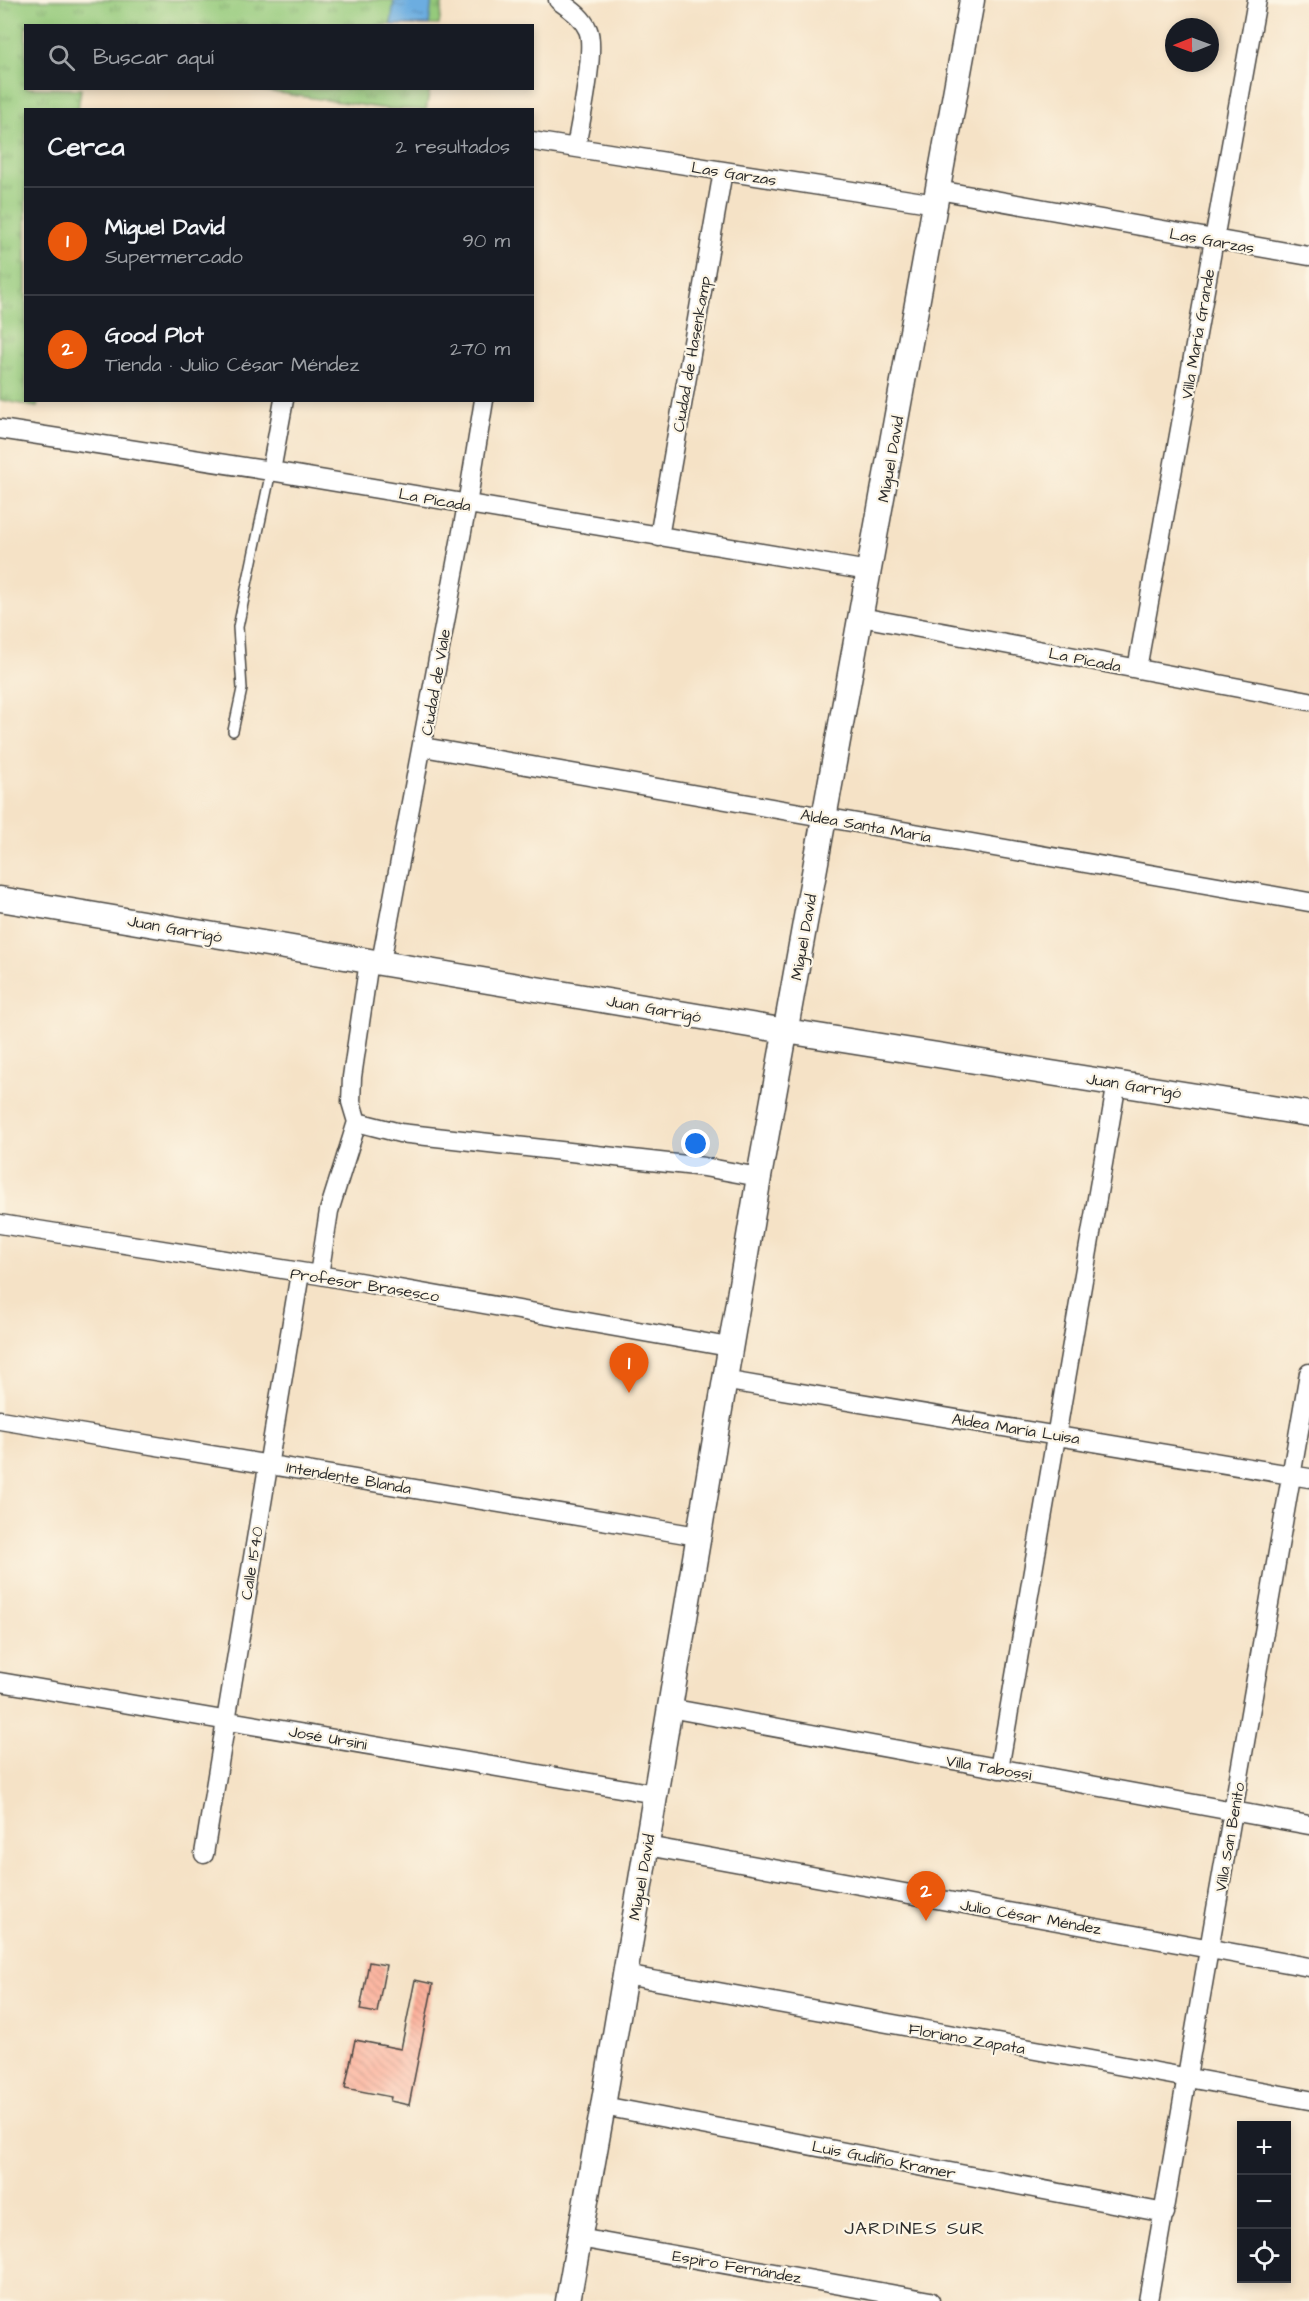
<!DOCTYPE html>
<html lang="es">
<meta charset="utf-8">
<style>
body{margin:0;font-family:"Architects Daughter",sans-serif;background:#242831;color:#f1f3f6}
.controls{position:absolute;right:18px;bottom:18px;display:grid;overflow:hidden;border-radius:0px;box-shadow:0 3px 9px #0003}
.controls button{width:54px;height:54px;display:grid;place-items:center;padding:0;border:0;border-bottom:2px solid #363941;background:#171b24;color:#f1f3f6;font:30px sans-serif}
.compass{position:absolute;left:1165px;top:18px;width:54px;height:54px;border-radius:50%;background:#171b24;box-shadow:0 3px 9px #0003;rotate:269deg}
.you{position:absolute;left:696px;top:1144px;width:21px;height:21px;margin:-15px;border:4px solid #fff;border-radius:50%;background:#1a73e8;box-shadow:0 0 0 9px #1a73e833}
.badge{display:grid;place-items:center;width:39px;height:39px;border-radius:50%;background:#ea580c;color:#fff;font-size:20px;font-weight:700}
.pin{position:absolute;translate:-50% -50px;filter:drop-shadow(0 2px 3px #0008)}
.pin::after{content:'';position:absolute;top:32px;width:21px;height:18px;background:inherit;clip-path:polygon(0 0,100% 0,50% 100%)}
.list{margin:0;padding:0;list-style:none}
h2{display:flex;justify-content:space-between;align-items:center;height:78px;margin:0;padding:0 24px;font-size:26px}
h2 small{font-size:20px;font-weight:400;color:#9ea1a6}
.list li{display:grid;grid-template-columns:39px 1fr auto;gap:18px;align-items:center;box-sizing:border-box;height:108px;padding:0 24px;border-top:2px solid #363941}
.list b{display:block;font-size:22px;white-space:nowrap}
.list p{margin:0;font-size:20px;white-space:nowrap;color:#9ea1a6}
.list em{font-size:20px;font-style:normal;color:#9ea1a6}
.icon{flex:none;width:33px;height:33px;fill:none;stroke:currentColor;stroke-width:2;stroke-linecap:round;stroke-linejoin:round}
.map{position:relative;flex:none;width:1309px;height:2301px;overflow:hidden}
.search{position:absolute;background:#171b24;box-shadow:0 3px 9px #0003;left:24px;top:24px;width:510px;height:66px;display:flex;align-items:center;gap:15px;box-sizing:border-box;padding:0 21px;border-radius:0px;color:#9ea1a6;font-size:22px}
.panel{position:absolute;background:#171b24;box-shadow:0 3px 9px #0003;left:24px;top:108px;width:510px;height:294px;border-radius:0px}
.map>svg:first-child{display:block}
.park{fill:url(#park-tufts);stroke:#607a54;stroke-width:1.5}
.water{fill:url(#water-ripples);stroke:#4c6c86;stroke-width:1.5}
.building{fill:url(#building-back-hatch)}
.lines{fill:none;stroke-linecap:round;stroke-linejoin:round}
.lane-casing{stroke:#494642;stroke-width:12}
.street-casing{stroke:#494642;stroke-width:21}
.secondary-casing{stroke:#494642;stroke-width:27}
.lane{stroke:#fff;stroke-width:9}
.street{stroke:#fff;stroke-width:18}
.secondary{stroke:#fff;stroke-width:24}
.labels{text-anchor:middle;stroke-width:4.5;stroke-linejoin:round;paint-order:stroke}
.street-label{font-size:16px;fill:#2b2b2b;stroke:#fcf5e5}
.neighbourhood-label{font-size:18px;letter-spacing:1.5px;fill:#2b2b2b;stroke:#fcf5e5}
</style>
<div class="map">
<svg width="1309" height="2301" viewBox="0 0 1309 2301">
<defs>
<pattern id="park-tufts" width="24" height="20" patternUnits="userSpaceOnUse" patternTransform="scale(1.5)"><rect width="24" height="20" fill="#95ca7c"/><path d="M3 7l-1-3M5 7V3M7 7l1-3M15 17l-1-3M17 17v-4M19 17l1-3" fill="none" stroke="#7aa466"/></pattern>
<pattern id="water-ripples" width="26" height="14" patternUnits="userSpaceOnUse" patternTransform="scale(1.5)"><rect width="26" height="14" fill="#6cade0"/><path d="M2 4q2-2 4 0t4 0M15 11q2-2 4 0t4 0" fill="none" stroke="#598db6"/></pattern>
<pattern id="building-back-hatch" width="6" height="6" patternUnits="userSpaceOnUse" patternTransform="scale(1.5)"><rect width="6" height="6" fill="#fca993"/><path d="M-1 5l2 2M0 0l6 6M5-1l2 2" fill="none" stroke="#cc8a78"/></pattern>
</defs>
<rect width="100%" height="100%" fill="#fcf5e5"/>
<filter id="ink" filterUnits="userSpaceOnUse"><feTurbulence type="fractalNoise" baseFrequency=".0167" numOctaves="2"/><feDisplacementMap in="SourceGraphic" scale="12" xChannelSelector="R" yChannelSelector="G"/><feConvolveMatrix kernelMatrix="1 2 1 2 8 2 1 2 1" color-interpolation-filters="sRGB"/></filter>
<filter id="wash" filterUnits="userSpaceOnUse"><feTurbulence type="fractalNoise" baseFrequency=".008" numOctaves="4" result="noise"/><feDisplacementMap in="SourceGraphic" scale="24" xChannelSelector="R" yChannelSelector="G"/><feGaussianBlur stdDeviation="1.35" result="paint"/><feColorMatrix in="noise" values="0 0 0 0 0 0 0 0 0 0 0 0 0 0 0 0 0 1.4 0 .05"/><feComposite in="paint" operator="in"/></filter>
<g filter="url(#wash)">
<rect width="100%" height="100%" fill="#f5e2c6"/>
<path class="park" d="M0,0H443L439,25L26,26V88L81,89L78,109L26,110V400L38,401L37,407L0,400Z
M252,89H430L426,110L387,109Z"/>
<path class="water" d="M394,0H432L429,25H391Z"/>
<g id="blocks">
<path class="building" d="M369,1962L386,1965L377,2013L360,2010Z
M415,1980L433,1984L409,2105L390,2101L391,2097L345,2088L355,2040L401,2049Z"/>
</g>
</g>
<g filter="url(#ink)">
<use href="#blocks" fill-opacity="0" stroke="#494642" stroke-width="1.5"/>
<g class="lines">
<defs>
<path id="lane" d="M233,731L242,689L238,627L271,471"/>
<path id="street" d="M558,0C570,9 582,16 588,30C596,49 580,124 576,147
M532,141L936,204
M938,190L1309,256
M0,429L271,471L869,571
M271,471L284,400
M659,537L723,171
M861,617L1309,701
M1137,669L1257,0
M423,747L1309,902
M369,961L352,1077L351,1102L357,1122L400,1133L704,1167L759,1177
M381,962L467,505L484,400
M0,1224L319,1275L729,1347
M319,1275L329,1211L357,1122
M723,1380L1309,1478
M0,1420L698,1536
M0,1682L655,1794
M669,1708L1309,1825
M999,1769L1117,1082
M647,1846L1309,1967
M204,1854L300,1273
M625,1975L1309,2100
M603,2106L1165,2213
M579,2238L930,2301
M1148,2301L1309,1373"/>
<path id="secondary" d="M0,899L786,1031L1309,1114
M568,2301L603,2106L759,1177L972,0"/>
</defs>
<use href="#lane" class="lane-casing"/>
<use href="#street" class="street-casing"/>
<use href="#secondary" class="secondary-casing"/>
<use href="#lane" class="lane"/>
<use href="#street" class="street"/>
<use href="#secondary" class="secondary"/>
</g>
</g>
<g class="labels">
<g class="street-label">
<text transform="translate(734 173) rotate(9)" y="6">Las Garzas</text>
<text transform="translate(1212 240) rotate(10)" y="6">Las Garzas</text>
<text transform="translate(1197 334) rotate(-80)" y="6">Villa María Grande</text>
<text transform="translate(691 354) rotate(-80)" y="6">Ciudad de Hasenkamp</text>
<text transform="translate(890 459) rotate(-80)" y="6">Miguel David</text>
<text transform="translate(435 499) rotate(10)" y="6">La Picada</text>
<text transform="translate(1085 659) rotate(11)" y="6">La Picada</text>
<text transform="translate(435 682) rotate(-80)" y="6">Ciudad de Viale</text>
<text transform="translate(866 825) rotate(10)" y="6">Aldea Santa María</text>
<text transform="translate(175 928) rotate(10)" y="6">Juan Garrigó</text>
<text transform="translate(803 937) rotate(-80)" y="6">Miguel David</text>
<text transform="translate(654 1008) rotate(10)" y="6">Juan Garrigó</text>
<text transform="translate(1134 1085) rotate(9)" y="6">Juan Garrigó</text>
<text transform="translate(365 1284) rotate(9)" y="6">Profesor Brasesco</text>
<text transform="translate(1016 1428) rotate(9)" y="6">Aldea María Luisa</text>
<text transform="translate(349 1477) rotate(10)" y="6">Intendente Blanda</text>
<text transform="translate(251 1563) rotate(-81)" y="6">Calle 1540</text>
<text transform="translate(328 1737) rotate(10)" y="6">José Ursini</text>
<text transform="translate(989 1767) rotate(10)" y="6">Villa Tabossi</text>
<text transform="translate(1229 1837) rotate(-80)" y="6">Villa San Benito</text>
<text transform="translate(641 1877) rotate(-80)" y="6">Miguel David</text>
<text transform="translate(1031 1916) rotate(10)" y="6">Julio César Méndez</text>
<text transform="translate(967 2038) rotate(10)" y="6">Floriano Zapata</text>
<text transform="translate(884 2159) rotate(11)" y="6">Luis Gudiño Kramer</text>
<text transform="translate(737 2266) rotate(10)" y="6">Espiro Fernández</text>
</g>
<g class="neighbourhood-label">
<text x="915" y="2234">JARDINES SUR</text>
</g>
</g>
</svg>
<div class="controls">
<button>+</button>
<button>−</button>
<button><svg class="icon" aria-label="locate" viewBox="0 0 24 24"><circle cx="12" cy="12" r="6"/><path d="M12 2v4M12 18v4M2 12h4M18 12h4"/></svg></button>
</div>
<svg class="compass" viewBox="-18 -18 36 36"><path d="M0-13l5 13h-10z" fill="#e53935"/><path d="M0 13l5-13h-10z" fill="#9ea1a6"/></svg>
<div class="you"></div>
<div class="pin badge" style="left:629px;top:1393px">1</div>
<div class="pin badge" style="left:926px;top:1921px">2</div>
<div class="search"><svg class="icon" aria-label="search" viewBox="0 0 24 24"><circle cx="10" cy="10" r="6"/><path d="M15 15l6 6"/></svg>Buscar aquí</div>
<section class="panel">
<h2>Cerca<small>2 resultados</small></h2>
<ul class="list">
<li><span class="badge">1</span><div><b>Miguel David</b><p>Supermercado</p></div><em>90 m</em></li>
<li><span class="badge">2</span><div><b>Good Plot</b><p>Tienda · Julio César Méndez</p></div><em>270 m</em></li>
</ul>
</section>
</div>
